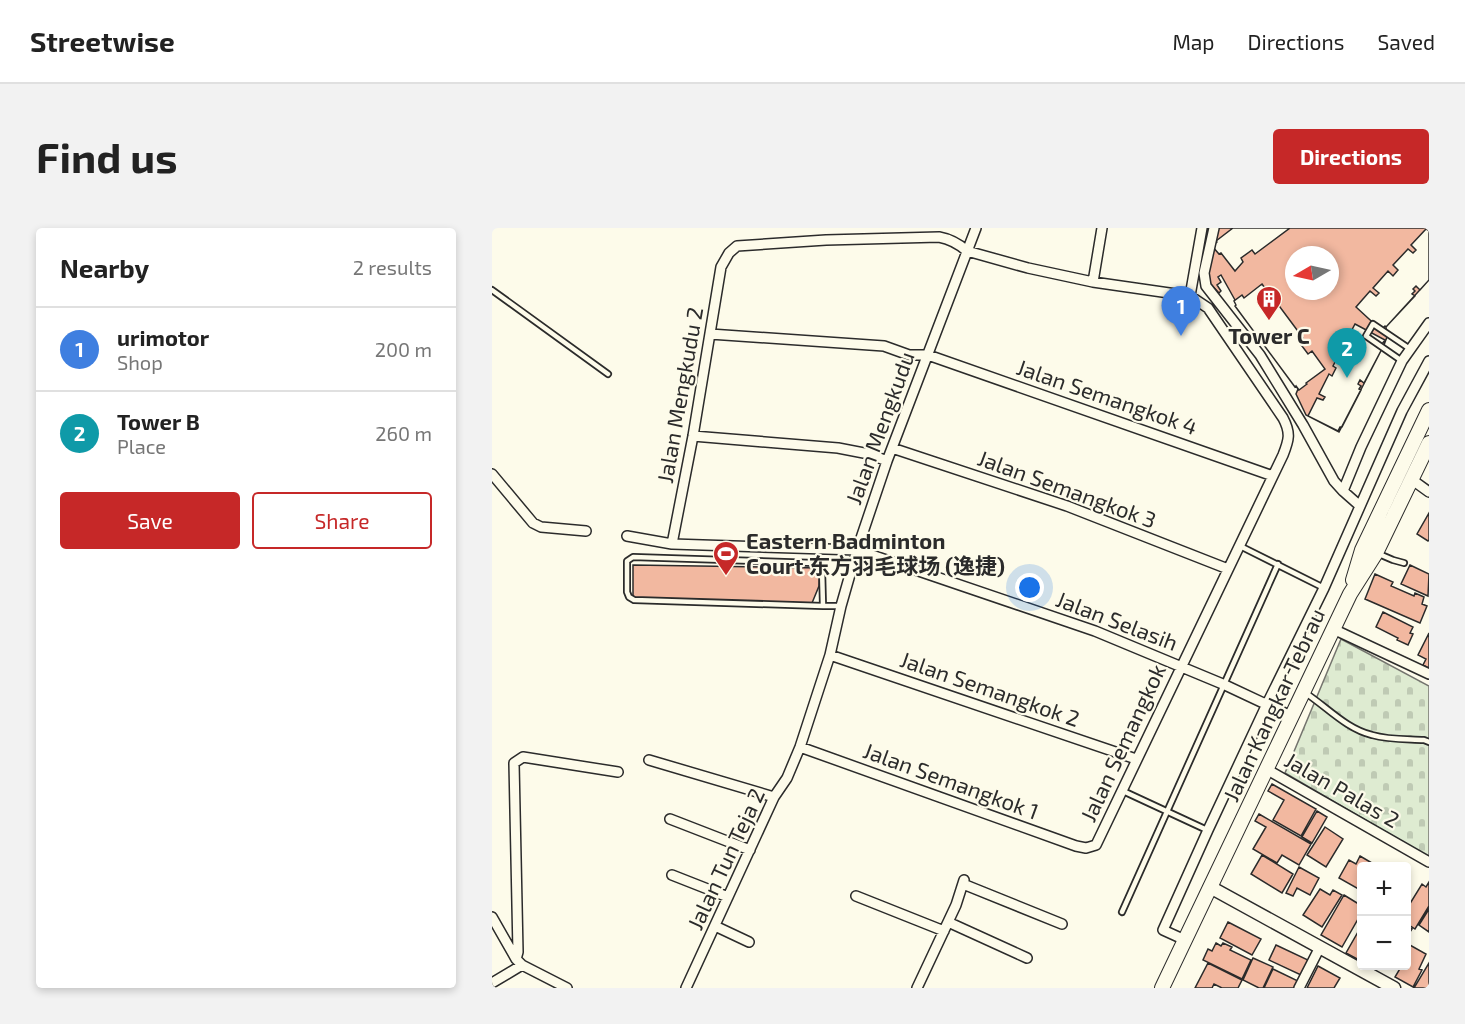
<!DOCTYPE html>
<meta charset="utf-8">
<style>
body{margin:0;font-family:"Exo 2","Noto Sans SC",sans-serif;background:#f2f2f2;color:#222}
.controls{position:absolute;right:18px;bottom:18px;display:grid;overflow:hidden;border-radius:6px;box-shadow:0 3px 9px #0003}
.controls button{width:54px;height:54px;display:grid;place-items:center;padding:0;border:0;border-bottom:2px solid #e0e0e0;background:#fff;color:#222;font:30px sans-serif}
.compass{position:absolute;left:793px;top:18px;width:54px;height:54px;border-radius:50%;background:#fff;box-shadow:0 3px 9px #0003;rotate:261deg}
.you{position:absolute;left:538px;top:360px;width:21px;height:21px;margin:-15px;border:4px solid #fff;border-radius:50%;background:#1a73e8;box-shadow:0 0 0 9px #1a73e833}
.badge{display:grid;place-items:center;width:39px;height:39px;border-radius:50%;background:#c62828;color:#fff;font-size:20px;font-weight:700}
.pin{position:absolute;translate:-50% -50px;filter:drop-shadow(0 2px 3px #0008)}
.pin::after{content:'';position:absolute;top:32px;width:21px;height:18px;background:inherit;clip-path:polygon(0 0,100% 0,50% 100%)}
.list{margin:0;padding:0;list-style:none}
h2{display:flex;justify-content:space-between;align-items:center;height:78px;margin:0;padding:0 24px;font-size:26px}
h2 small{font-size:20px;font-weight:400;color:#767676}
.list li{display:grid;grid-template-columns:39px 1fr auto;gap:18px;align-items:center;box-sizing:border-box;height:84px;padding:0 24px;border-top:2px solid #e0e0e0}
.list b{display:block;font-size:22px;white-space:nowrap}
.list p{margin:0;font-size:20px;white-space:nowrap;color:#767676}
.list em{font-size:20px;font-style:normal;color:#767676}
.actions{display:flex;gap:12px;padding:18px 24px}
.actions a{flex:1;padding:14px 0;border:2px solid #c62828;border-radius:6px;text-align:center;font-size:21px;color:#c62828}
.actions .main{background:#c62828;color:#fff}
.map{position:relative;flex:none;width:937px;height:760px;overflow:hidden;border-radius:6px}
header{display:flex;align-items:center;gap:36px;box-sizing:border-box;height:84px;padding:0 30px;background:#fff;border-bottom:2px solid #e0e0e0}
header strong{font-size:28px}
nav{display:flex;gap:33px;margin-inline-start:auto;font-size:21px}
.intro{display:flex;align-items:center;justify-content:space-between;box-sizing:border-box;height:144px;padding:0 36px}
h1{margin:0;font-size:42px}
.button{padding:15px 27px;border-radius:6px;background:#c62828;color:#fff;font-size:21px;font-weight:700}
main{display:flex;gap:36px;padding:0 36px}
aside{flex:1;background:#fff;border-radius:6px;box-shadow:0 3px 9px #0003}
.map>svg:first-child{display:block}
.cemetery{fill:url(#cemetery-stones);stroke:#74746e;stroke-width:1.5}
.building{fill:#f2b8a0;stroke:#2b2b2b;stroke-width:1.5;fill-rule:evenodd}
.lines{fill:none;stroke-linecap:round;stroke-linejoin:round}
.lane-casing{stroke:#2b2b2b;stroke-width:8}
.street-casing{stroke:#2b2b2b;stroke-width:12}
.secondary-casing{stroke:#2b2b2b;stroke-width:15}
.primary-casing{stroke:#2b2b2b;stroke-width:16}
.lane{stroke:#fdfbea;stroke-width:4.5}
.street{stroke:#fdfbea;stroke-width:9}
.secondary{stroke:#fdfbea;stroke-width:12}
.primary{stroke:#fdfbea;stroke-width:14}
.labels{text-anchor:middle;stroke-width:4.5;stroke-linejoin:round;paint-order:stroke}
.poi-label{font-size:22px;font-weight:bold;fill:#2b2b2b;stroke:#fdfbea}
.street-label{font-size:22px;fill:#2b2b2b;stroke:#fdfbea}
</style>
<header>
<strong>Streetwise</strong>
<nav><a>Map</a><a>Directions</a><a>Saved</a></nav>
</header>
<div class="intro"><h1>Find us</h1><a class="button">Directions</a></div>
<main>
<aside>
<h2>Nearby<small>2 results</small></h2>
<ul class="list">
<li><span class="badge" style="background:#3f7fe0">1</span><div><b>urimotor</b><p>Shop</p></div><em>200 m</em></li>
<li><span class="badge" style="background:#0f9aa8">2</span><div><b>Tower B</b><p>Place</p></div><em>260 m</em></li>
</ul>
<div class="actions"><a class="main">Save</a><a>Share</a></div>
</aside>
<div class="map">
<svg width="937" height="760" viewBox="0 0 937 760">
<defs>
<pattern id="cemetery-stones" width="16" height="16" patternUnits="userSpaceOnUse" patternTransform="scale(1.5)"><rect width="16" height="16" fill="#deebd1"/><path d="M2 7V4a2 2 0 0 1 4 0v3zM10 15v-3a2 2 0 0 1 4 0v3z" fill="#bfcab4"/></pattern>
</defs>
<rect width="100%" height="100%" fill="#fdfbea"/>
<path class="cemetery" d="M849,411L937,458V629L793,545Z"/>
<path class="building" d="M724,0H937V52L894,99L895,109L892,117L847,204L814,187L804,166L806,161L804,158L803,159L743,78L744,77L742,73L743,72L729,47L726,49L729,54L725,57L729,63L727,65L713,50ZM802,27H838V63H802Z
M741,0H798L763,26L760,22L749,30L751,34L743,43L729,25L727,26L720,18L725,14L724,13Z
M934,1L937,3V52L928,62L924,58L921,61L923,63L920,66L923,68L894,99L893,98L889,102L864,79L878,63L884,68L887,65L881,60L896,43L901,48L906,42L901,37L916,21L921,25L924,22L919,17Z
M770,56L782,73L779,75L781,78L785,75L811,110L807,114L816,126L820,123L833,141L814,155L815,156L807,162L804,158L803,159L743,78L744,77L742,73L750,67L752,70Z
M863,96L893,112L890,116L892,117L872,155L868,152L866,156L869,158L867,161L869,162L850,199H848L846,203L816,188L825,170L831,172L833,169L827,166L837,146L840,148L844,140L841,138Z
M937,285V312L936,313L925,306Z
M141,337L328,340L327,358L320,375L141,371Z
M918,337L937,346L936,368L909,356Z
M883,346L901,354L899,358L922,368L923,365L932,369L930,376L935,378L928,395L873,371Z
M891,384L921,399L918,405L921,406L916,417L905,412L906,410L884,399Z
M937,405V440L931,437L934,431L926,427Z
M780,556L824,581L809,608L781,592L792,572L776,563Z
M825,583L835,589L820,615L810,609Z
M767,586L819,616L807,637L790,627L785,635L761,621L774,599L763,593Z
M833,599L851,611L834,639L815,627Z
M770,627L801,646L790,665L759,646Z
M868,628L880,635L878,638H870V663L847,650L857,632L864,636Z
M807,639L827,650L818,667L805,660L801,668L794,665Z
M937,654V678L923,701L914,695V682L930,656L934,659Z
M828,661L838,667L841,662L850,667L830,699L811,687Z
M852,667L870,678V684L850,719L829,707Z
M937,681V704L927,697Z
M736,694L769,711L760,727L728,710Z
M914,697L920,701L914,710Z
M866,704L870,706V728L867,732L854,725Z
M724,715L729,718L731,715L740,719L738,722L759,732L750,751L711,732L716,721L720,723Z
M916,716L934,726L927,741L930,742L921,759L903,749L909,739L906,738H914V718Z
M784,717L816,732L809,747L777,732Z
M761,730L781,739L771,760H767L751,752Z
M716,735L750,752L746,760H730L722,756L720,760H703Z
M937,735V760H922Z
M826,738L848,750L842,760H815Z
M781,741L806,753L803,760H772Z"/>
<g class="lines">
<defs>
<path id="lane" d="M0,62L116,146
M910,133L874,108L881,96L918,121
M748,318L832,360
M887,326L901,332L912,335
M331,378L142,372L137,369L135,364V333L141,329L322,335L328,337L330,340L331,378H349
M812,464C834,478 854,501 880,507C897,512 915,511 932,512L937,514
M631,563L715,602
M630,684L786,336"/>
<path id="street" d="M722,0L712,45L714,58L768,127L811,197L842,253L851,263L868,278
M601,54L610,0
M698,68L710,0
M218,106L392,118L417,127H436L781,248
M201,208L346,220L377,226L395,233
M400,220L575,278L736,341
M0,246L41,295L49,299L94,303
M919,251L937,264
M851,263L869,219L910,133L937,95
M135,308L180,316L365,322L603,403L733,457L799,488
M180,316L201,208L229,39L237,25L245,18L334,12L447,9C458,11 467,16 475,23L536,40L601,54L698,68L716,80L791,190C799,205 797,212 791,227L604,617L594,620L584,618L308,519
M841,401L937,446
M338,427L644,531
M157,532L282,569
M774,541L937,634
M178,591L258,622
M180,647L236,669
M471,656L570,696
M364,668L452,703
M0,689L24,731L30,737L75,760
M456,694L535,730
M223,698L257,714
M693,712L671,702L716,602L775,476L832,360L910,183L937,133
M24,731L26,724L22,535L31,529L126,544
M0,755L30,737
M194,760L282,569L295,550L308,519L338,427L349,378L365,322L395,233L484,0
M425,760L464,677L472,652
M807,760L828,719"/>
<path id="secondary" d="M718,659L902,760"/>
<path id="primary" d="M861,352L870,322L937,182
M670,760L858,366L884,325L937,215"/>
</defs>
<use href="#lane" class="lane-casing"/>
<use href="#street" class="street-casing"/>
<use href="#secondary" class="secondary-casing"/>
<use href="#primary" class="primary-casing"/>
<use href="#lane" class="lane"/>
<use href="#street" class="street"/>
<use href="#secondary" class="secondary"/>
<use href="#primary" class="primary"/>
</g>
<defs>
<symbol id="building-pin" viewBox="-11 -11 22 30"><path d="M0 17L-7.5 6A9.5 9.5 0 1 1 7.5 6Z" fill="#c62828" stroke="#fdfbea"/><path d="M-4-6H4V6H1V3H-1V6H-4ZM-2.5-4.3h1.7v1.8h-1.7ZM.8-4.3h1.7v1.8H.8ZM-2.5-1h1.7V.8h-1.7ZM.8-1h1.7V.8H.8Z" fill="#fff"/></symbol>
<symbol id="stadium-pin" viewBox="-11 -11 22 30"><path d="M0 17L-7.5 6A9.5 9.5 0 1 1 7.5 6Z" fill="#c62828" stroke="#fdfbea"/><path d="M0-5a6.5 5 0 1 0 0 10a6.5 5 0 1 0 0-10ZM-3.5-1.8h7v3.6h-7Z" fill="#fff"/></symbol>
</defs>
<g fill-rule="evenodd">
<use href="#building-pin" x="762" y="56" width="30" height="40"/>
<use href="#stadium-pin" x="219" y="311" width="30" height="40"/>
</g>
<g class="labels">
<g class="poi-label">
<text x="777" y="116">Tower C</text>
<text x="254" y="321" text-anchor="start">Eastern Badminton<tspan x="254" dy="25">Court 东方羽毛球场 (逸捷)</tspan></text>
</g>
<g class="street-label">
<text transform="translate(188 167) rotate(-80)" y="8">Jalan Mengkudu 2</text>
<text transform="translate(615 169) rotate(19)" y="8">Jalan Semangkok 4</text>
<text transform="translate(388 200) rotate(-70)" y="8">Jalan Mengkudu</text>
<text transform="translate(575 261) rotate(20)" y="8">Jalan Semangkok 3</text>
<text transform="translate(625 393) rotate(21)" y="8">Jalan Selasih</text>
<text transform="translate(498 461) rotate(19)" y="8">Jalan Semangkok 2</text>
<text transform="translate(782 477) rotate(-65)" y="8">Jalan Kangkar Tebrau</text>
<text transform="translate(631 515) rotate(-65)" y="8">Jalan Semangkok</text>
<text transform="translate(459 553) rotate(20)" y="8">Jalan Semangkok 1</text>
<text transform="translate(850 562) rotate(30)" y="8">Jalan Palas 2</text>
<text transform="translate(234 631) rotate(-65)" y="8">Jalan Tun Teja 2</text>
</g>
</g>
</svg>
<div class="controls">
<button>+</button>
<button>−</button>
</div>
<svg class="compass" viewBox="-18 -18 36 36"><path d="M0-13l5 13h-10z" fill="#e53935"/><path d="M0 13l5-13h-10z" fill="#767676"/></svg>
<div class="you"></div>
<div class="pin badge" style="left:689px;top:108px;background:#3f7fe0">1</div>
<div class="pin badge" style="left:855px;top:150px;background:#0f9aa8">2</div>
</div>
</main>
